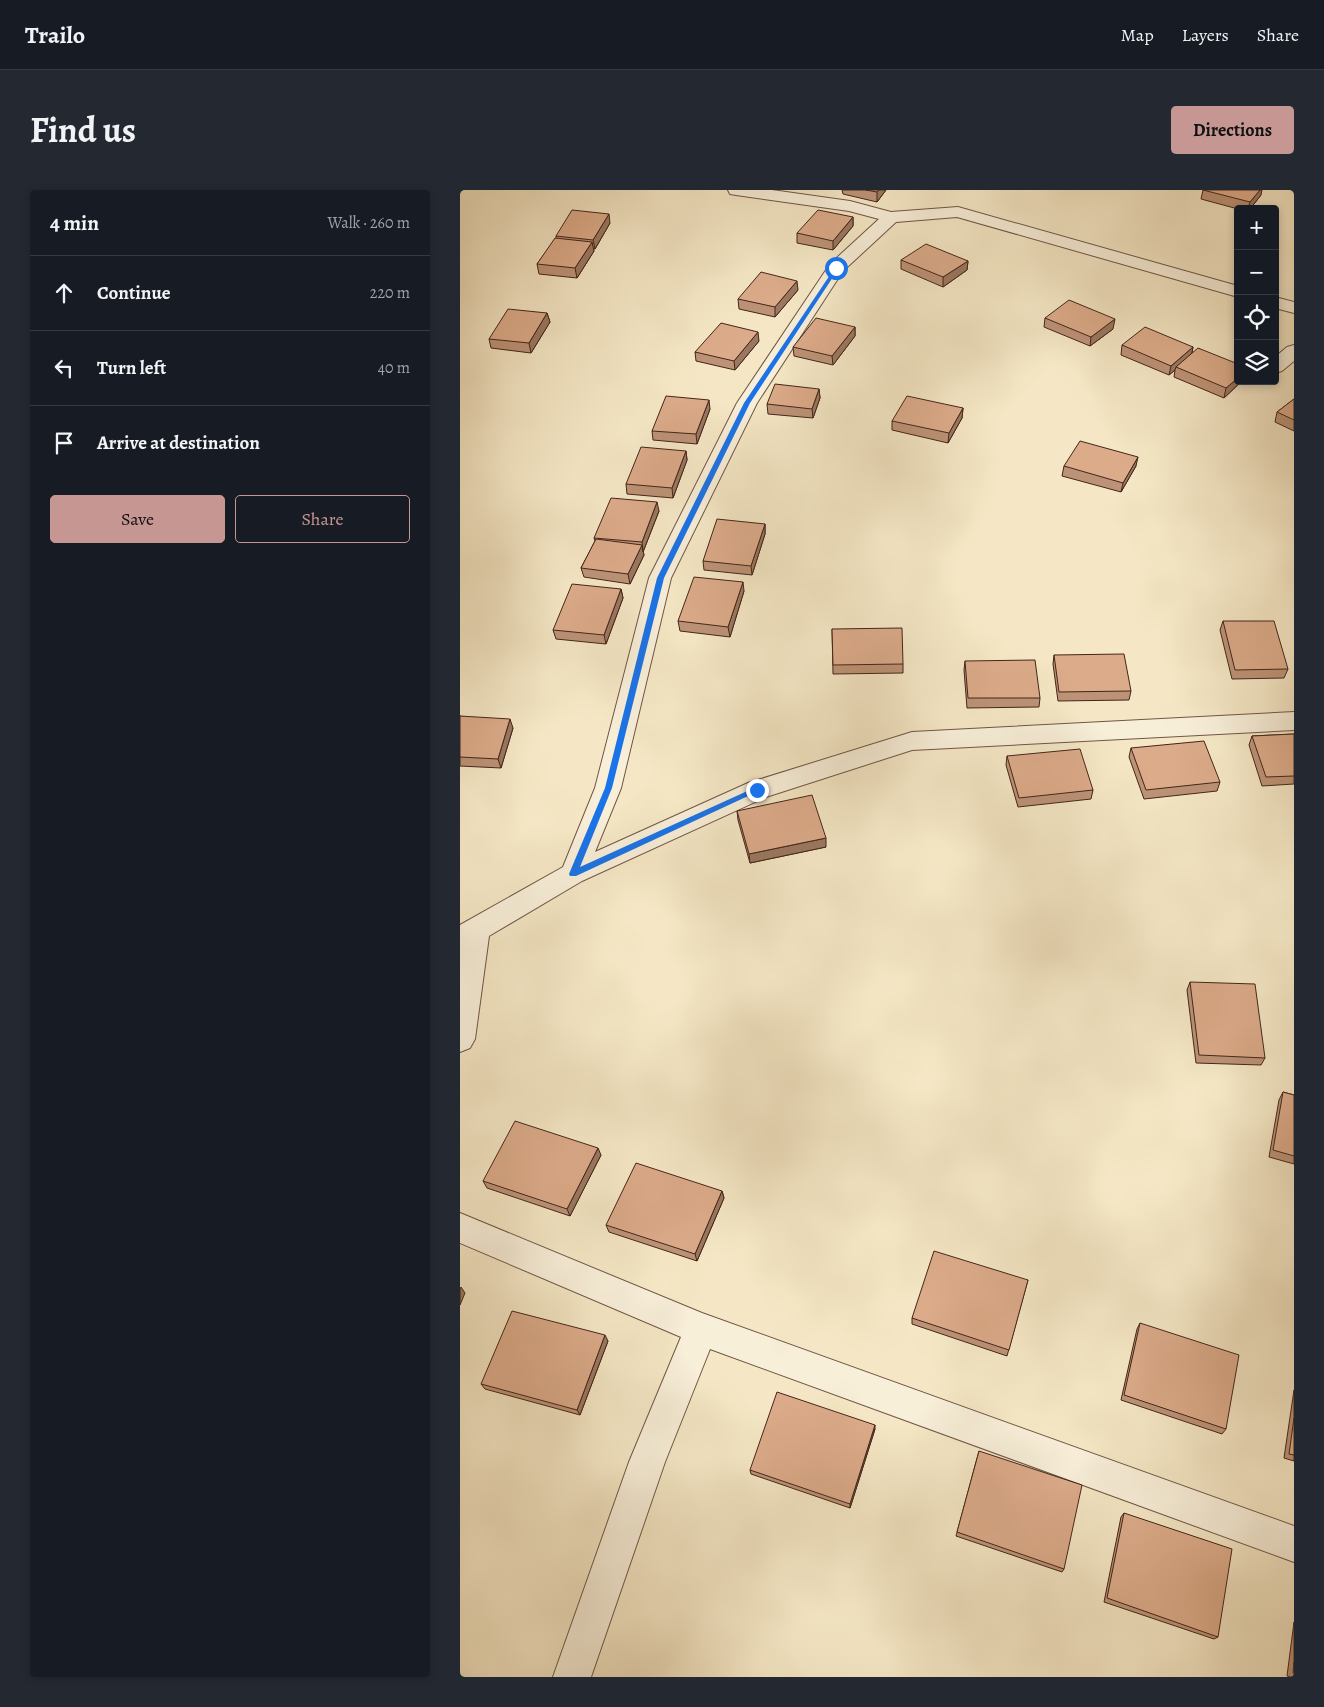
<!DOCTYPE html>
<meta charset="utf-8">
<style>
body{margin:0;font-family:Alegreya,serif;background:#242831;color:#f1f3f6}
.controls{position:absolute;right:15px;top:15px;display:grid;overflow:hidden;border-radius:5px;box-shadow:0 2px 8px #0003}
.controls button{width:45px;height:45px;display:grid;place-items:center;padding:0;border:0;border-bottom:1px solid #363941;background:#171b24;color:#f1f3f6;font:25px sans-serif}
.stop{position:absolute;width:15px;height:15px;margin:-11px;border:4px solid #1a73e8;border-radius:50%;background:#fff}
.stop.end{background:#1a73e8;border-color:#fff;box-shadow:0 1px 5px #0008}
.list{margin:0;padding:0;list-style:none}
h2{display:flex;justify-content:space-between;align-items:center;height:65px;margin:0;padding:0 20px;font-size:21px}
h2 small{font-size:16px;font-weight:400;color:#9ea1a6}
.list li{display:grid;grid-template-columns:32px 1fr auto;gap:15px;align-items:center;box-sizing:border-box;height:75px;padding:0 20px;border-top:1px solid #363941}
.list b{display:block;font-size:19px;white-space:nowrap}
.list em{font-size:16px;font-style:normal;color:#9ea1a6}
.actions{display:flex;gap:10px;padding:15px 20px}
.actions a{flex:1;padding:11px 0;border:1px solid #c59692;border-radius:5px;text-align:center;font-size:18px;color:#c59692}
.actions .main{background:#c59692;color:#111}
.icon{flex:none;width:28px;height:28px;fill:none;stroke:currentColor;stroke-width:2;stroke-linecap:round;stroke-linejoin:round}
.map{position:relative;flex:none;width:834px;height:1487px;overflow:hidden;border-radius:5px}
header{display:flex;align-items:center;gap:30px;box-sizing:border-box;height:70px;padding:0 25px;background:#171b24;border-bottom:1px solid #363941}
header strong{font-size:24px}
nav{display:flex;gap:28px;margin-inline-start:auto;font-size:18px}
.intro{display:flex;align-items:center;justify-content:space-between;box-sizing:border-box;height:120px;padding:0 30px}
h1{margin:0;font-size:35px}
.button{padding:12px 22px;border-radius:5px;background:#c59692;color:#111;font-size:18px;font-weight:700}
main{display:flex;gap:30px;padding:0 30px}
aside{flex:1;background:#171b24;border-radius:5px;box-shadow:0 2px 8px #0003}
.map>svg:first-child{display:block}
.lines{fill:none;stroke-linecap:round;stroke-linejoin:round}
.minor-casing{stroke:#705645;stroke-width:2}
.minor{fill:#f8efd9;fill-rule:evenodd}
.wall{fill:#bd9377;stroke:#43251a}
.shaded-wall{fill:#9a7861;stroke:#43251a}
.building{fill:#dcab8a;stroke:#43251a}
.route{fill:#1a73e8}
</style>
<header>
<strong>Trailo</strong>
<nav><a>Map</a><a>Layers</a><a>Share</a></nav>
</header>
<div class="intro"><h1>Find us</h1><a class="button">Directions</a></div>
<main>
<aside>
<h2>4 min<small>Walk · 260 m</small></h2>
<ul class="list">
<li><svg class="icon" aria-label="ahead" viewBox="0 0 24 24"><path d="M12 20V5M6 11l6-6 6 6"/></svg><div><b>Continue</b></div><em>220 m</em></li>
<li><svg class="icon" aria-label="left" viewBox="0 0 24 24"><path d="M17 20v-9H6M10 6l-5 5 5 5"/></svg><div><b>Turn left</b></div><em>40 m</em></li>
<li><svg class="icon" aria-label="arrive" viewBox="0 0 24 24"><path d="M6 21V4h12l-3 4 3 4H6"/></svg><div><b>Arrive at destination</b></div></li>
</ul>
<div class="actions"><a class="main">Save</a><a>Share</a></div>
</aside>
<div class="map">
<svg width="834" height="1487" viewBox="0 0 834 1487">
<rect width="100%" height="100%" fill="#f5e7c5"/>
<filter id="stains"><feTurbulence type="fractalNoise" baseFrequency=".004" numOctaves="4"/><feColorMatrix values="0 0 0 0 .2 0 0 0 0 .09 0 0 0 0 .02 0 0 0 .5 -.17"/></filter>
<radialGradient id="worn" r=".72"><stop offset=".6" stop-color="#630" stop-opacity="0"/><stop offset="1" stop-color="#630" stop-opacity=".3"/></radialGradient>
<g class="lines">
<defs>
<path id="minor" d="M268,0H312L390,11L431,22L498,17L778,96V107L497,27L436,32L383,81L297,213L211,388L161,598L135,662L288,593L452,542L834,522V540L452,560L306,607L122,691L29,746L15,849L10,858L0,862V735L103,677L135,598L189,388L277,213L370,74L419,29L389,21L276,5L270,4Z
M815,107L834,112V123L815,118Z
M834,155V171L822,181L815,183V167L827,157Z
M0,1023L242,1123L834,1336V1372L250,1159L205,1272L131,1487H93L169,1272L221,1147L0,1053Z"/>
</defs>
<use href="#minor" class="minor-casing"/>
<use href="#minor" class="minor"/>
</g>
<path class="wall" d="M382,0H426L417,12L383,4Z
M743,0L801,5L790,19H778L741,9Z
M393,27V36L373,60L337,53V43Z
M150,33L135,59H133L134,61L117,88L79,84L77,74L96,48V46Z
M441,70L508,71L507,80L483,97L441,79Z
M338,100L315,127L279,119L278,109Z
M87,123L90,132L71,163L31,158L29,149Z
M585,128L653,139L630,156L584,137Z
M395,137V146L373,175L334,166L333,157Z
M299,151L275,180L236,171L235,162Z
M662,155L733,157L732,164L778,191H782L764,208L714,187L715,180L709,185L661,165Z
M359,199L360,208L353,228L308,224L307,214Z
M834,209V241L815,232L817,222Z
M503,218L502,228L488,253L432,240V231Z
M250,219L237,254L193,250L192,241Z
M226,261L227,270L213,308L167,304L166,294Z
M604,276H676L661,302L602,286Z
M199,321L183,362L184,365L170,394L124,387L121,378L135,351L134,348Z
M305,334V344L292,385L244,380L243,371Z
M161,399L163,408L146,454L96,449L93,440Z
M284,401L270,447L220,441L218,431Z
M763,431L828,479L824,488L772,489L760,440Z
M372,439L443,474V483L373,484Z
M594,465L671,501L669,510L598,511L593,474Z
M505,471L580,508L579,517L507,518L504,480Z
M0,526L53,538L41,578L0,576Z
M834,544V594L802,596L789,555L792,546Z
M671,558L760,592L757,601L684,609L669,567Z
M547,566L633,600L631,609L558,617L546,575Z
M277,621L366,657L290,673L278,630Z
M730,792L805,868L801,875L736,873L727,800Z
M823,902L834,905V974L809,967L819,910Z
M141,965L110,1026L27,998L23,991Z
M262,1001L264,1008L237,1071L149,1042L146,1035Z
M568,1090L547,1166L452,1134V1128Z
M680,1133L766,1239L762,1244L661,1210L677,1139Z
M148,1151L120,1225L25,1199L21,1194Z
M834,1200V1271L824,1268Z
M415,1239L390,1318L291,1284L290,1280Z
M519,1261L604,1379L602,1382L496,1346Z
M664,1323L758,1447L754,1449L644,1412L661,1327Z
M834,1432V1487H832L827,1486Z"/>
<path class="shaded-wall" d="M419,0H426L417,12V2Z
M800,0H802L801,5L790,19H788L790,12Z
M149,24L150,33L135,59L133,50Z
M393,27V36L373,60V51Z
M132,52L134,61L117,88L115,78Z
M508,71L507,80L483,97V87Z
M337,91L338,100L315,127V117Z
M87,123L90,132L71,163L69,153Z
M655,129L653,139L630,156L631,147Z
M395,137V146L373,175L372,166Z
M298,142L299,151L275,180L274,171Z
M733,157L731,167L716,177L715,180L709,185L711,176Z
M778,188V191H782L764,208L766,198Z
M359,199L360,208L353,228L352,219Z
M249,210L250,219L237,254L236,244Z
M503,218L502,228L488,253L489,243Z
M226,261L227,270L213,308L212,298Z
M678,267L676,276L661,302L663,293Z
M197,312L199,321L183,362L182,352Z
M305,334V344L292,385L291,376Z
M182,355L184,365L170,394L168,384Z
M283,392L284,401L270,447L268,437Z
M161,399L163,408L146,454L144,445Z
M50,529L53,538L41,578L38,569Z
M366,648V657L290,673L289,664Z
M138,958L141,965L110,1026L107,1019Z
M262,1001L264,1008L237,1071L235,1064Z
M1,1097L5,1103L0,1115V1099Z
M145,1145L148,1151L120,1225L117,1220Z
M415,1235V1239L390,1318V1314Z"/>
<path class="building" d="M406,0H419L417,2Z
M743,0H800L790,12Z
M112,20L149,24L133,50L96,46Z
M358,20L393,27L373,51L337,43Z
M95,48L132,52L115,78L77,74Z
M466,54L508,71L483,87L441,70Z
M301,82L337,91L315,117L278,109Z
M609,110L655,129L631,147L585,128Z
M48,119L87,123L69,153L29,149Z
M356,128L395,137L372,166L333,157Z
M261,133L298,142L274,171L235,162Z
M685,137L733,157L711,176L662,155Z
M738,158L778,174V188L766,198L716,177Z
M315,194L359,199L352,219L307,214Z
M206,206L249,210L236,244L192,241Z
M447,206L503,218L489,243L432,231Z
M834,209V230L817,222Z
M620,251L678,267L663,293L604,276Z
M181,257L226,261L212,298L166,294Z
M151,308L197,312L182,352L134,348Z
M257,329L305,334L291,376L243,371Z
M136,349L182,355L168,384L121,378Z
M234,387L283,392L268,437L218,431Z
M112,394L161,399L144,445L93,440Z
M763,431H814L828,479L775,480Z
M442,438L443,474L373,475L372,439Z
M664,464L671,501L599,502L594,465Z
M575,470L580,508H508L505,471Z
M0,526L50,529L38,569L0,567Z
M834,544V586L806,587L792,546Z
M744,551L760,592L686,600L671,558Z
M620,559L633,600L559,608L547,566Z
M352,605L366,648L289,664L277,621Z
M730,792L795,794L805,868L739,865Z
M823,902L834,905V966L813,960Z
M55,931L138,958L107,1019L23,991Z
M176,973L262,1001L235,1064L146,1035Z
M474,1061L568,1090L549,1160L452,1128Z
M52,1121L145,1145L117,1220L21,1194Z
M680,1133L779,1165L766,1239L664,1205Z
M317,1202L415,1235L390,1314L290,1280Z
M834,1228V1265L829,1264Z
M519,1261L622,1295L604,1379L497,1342Z
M664,1323L772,1359L758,1447L647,1408Z
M834,1472V1484L833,1483Z"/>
<path class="route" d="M376,76L379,78L290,213L204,388L152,598L120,677L294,598L297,597L301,600L116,686H110L109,684L145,598L197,388L284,213Z"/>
<rect width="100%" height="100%" filter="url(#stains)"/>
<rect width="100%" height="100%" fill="url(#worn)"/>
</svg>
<div class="controls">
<button>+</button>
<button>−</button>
<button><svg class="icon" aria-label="locate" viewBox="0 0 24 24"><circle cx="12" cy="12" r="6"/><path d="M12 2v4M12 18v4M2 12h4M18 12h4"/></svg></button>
<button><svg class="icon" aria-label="layers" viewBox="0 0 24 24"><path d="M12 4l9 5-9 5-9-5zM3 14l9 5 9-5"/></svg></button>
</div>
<div class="stop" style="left:376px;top:78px"></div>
<div class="stop end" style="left:297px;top:600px"></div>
</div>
</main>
